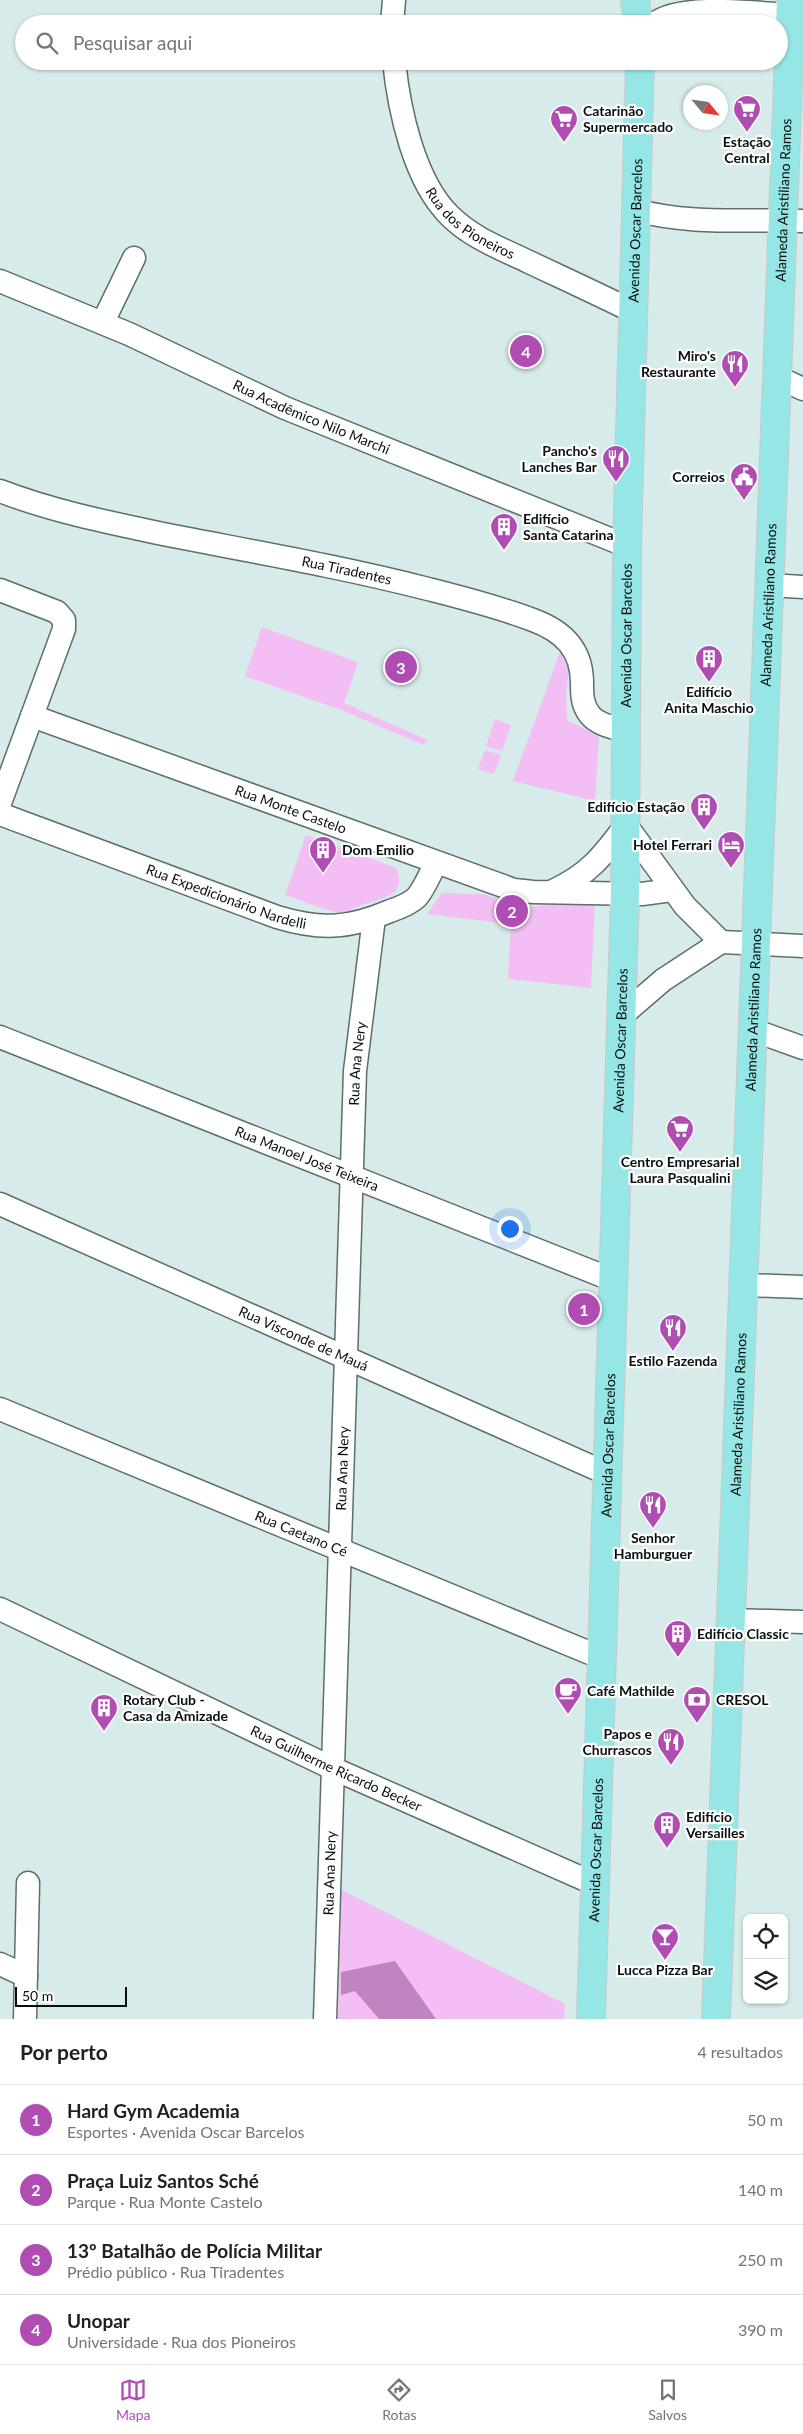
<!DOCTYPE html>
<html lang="pt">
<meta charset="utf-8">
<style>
body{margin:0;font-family:Lato,sans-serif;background:#f6f6f6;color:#202124}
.controls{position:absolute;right:15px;bottom:15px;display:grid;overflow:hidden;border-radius:8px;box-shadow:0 1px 4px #0004}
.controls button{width:45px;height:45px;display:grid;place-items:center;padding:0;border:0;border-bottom:1px solid #e0e0e0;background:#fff;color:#202124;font:25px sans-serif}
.compass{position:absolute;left:683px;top:85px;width:45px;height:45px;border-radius:50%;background:#fff;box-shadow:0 1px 4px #0004;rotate:119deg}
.scale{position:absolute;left:15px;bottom:12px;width:112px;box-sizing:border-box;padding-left:5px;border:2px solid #080f0f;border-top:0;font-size:14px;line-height:18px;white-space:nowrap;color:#080f0f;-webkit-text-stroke:4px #fff;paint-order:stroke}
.you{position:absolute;left:509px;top:1228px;width:18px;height:18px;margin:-12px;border:4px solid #fff;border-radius:50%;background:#1a73e8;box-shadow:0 0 0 8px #1a73e833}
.badge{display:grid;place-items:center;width:32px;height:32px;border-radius:50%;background:#b04db3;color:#fff;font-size:16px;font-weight:700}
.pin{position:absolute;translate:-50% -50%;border:2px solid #fff;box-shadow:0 1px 5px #0006}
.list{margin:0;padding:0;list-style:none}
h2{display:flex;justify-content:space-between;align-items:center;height:65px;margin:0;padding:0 20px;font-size:21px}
h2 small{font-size:16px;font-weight:400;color:#757577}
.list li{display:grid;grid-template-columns:32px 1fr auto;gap:15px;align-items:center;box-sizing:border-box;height:70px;padding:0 20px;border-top:1px solid #e0e0e0}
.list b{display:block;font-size:19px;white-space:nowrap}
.list p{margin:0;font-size:16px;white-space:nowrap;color:#757577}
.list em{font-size:16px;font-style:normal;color:#757577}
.icon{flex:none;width:28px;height:28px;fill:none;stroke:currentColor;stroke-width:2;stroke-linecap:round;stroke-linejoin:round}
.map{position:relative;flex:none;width:803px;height:2019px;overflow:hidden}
.search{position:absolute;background:#fff;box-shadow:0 1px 4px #0004;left:15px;right:15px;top:15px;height:55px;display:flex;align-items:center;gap:12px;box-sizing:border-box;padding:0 18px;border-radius:28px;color:#757577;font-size:19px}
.sheet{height:345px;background:#fff}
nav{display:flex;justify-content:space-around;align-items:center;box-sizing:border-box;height:70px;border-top:1px solid #e0e0e0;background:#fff;font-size:14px;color:#757577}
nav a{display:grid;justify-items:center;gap:2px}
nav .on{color:#b04db3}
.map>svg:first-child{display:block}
.green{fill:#f3bef3}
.water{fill:#c183c1}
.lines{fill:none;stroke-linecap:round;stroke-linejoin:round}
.minor-casing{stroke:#5c6e6d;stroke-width:25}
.major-casing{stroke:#c9caca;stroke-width:30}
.minor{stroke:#fff;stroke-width:22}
.major{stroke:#95e6e5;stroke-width:28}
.labels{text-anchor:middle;stroke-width:4.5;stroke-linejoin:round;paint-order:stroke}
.poi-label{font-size:14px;font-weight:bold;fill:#080f0f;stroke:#fff;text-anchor:start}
.street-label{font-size:14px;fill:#080f0f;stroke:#fff}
</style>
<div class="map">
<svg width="803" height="2019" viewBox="0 0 803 2019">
<rect width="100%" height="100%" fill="#d7ebea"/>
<path class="green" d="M262,627L358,662L344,703L427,740L424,745L341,710L245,676Z
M560,652L569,672L566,693L567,720L599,736L595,801L513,781Z
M495,719L511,725L502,751L486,746Z
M485,750L501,755L494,774L478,769Z
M306,835L396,868C409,895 382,898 362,905C356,907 347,912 340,912C331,913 296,898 285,895Z
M442,893L484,894L520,908L595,900L591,988L508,979L511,924L427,914Z
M340,1889L565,2004L564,2019H338Z"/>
<path class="water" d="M395,1961L436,2019H379L355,1991L341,1995V1972Z"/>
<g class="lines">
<defs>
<g id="minor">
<path d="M392,24L394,0"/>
<path d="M654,24C680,3 756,13 790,15"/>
<path id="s1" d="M394,61C399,110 414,181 450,216C472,238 502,249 529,262C563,278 598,294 632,311"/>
<path d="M635,210C690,225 747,219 803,221"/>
<path id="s2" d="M0,281L129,334L285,408L627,546"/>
<path d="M103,322L134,258"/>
<path d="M777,377L803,389"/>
<path id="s3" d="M0,491C55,512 111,523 168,535C255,552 342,567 428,589C463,598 499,607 533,620C563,631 582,649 582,683C582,695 582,705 590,715C598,725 615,728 627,731"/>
<path d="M769,585L803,587"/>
<path d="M0,590L57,612L64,620V629L0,803"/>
<path id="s4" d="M32,716L514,890L533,892L642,894L672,890"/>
<path id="s5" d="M0,814L277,917C320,930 348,929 390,911C399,908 410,904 417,897C425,887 430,874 436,863"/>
<path d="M553,891C589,874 602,857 626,825L685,906L721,942"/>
<path d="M721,942L803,946"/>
<path d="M620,1017L663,980L721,942"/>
<path d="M753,1030L803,1048"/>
<path id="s6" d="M0,1037L613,1280"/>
<path id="s7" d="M0,1204L608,1474"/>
<path d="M744,1285L803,1287"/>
<path id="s8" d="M0,1409L602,1658"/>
<path id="s9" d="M0,1609L332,1768L595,1884"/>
<path d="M731,1620L803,1622"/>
<path d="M0,1964L26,1976"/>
<path d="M25,2019L28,1883"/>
<path id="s10" d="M325,2019L355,1071L374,918"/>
</g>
<g id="major">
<path d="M635,0L638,24"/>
<path id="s11" d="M591,2019L625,893L627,546L640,61"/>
<path id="s12" d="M716,2019L791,0"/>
</g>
</defs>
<use href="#minor" class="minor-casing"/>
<use href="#major" class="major-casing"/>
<use href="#minor" class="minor"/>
<use href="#major" class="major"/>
</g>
<defs>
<symbol id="supermarket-pin" viewBox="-11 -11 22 30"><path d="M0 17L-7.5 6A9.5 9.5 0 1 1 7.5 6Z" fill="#b04db3" stroke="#fff"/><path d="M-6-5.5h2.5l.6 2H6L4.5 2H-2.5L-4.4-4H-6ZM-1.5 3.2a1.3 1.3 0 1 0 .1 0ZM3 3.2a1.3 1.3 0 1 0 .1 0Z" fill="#fff"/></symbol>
<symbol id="restaurant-pin" viewBox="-11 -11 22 30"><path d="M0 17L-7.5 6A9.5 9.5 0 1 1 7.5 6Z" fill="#b04db3" stroke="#fff"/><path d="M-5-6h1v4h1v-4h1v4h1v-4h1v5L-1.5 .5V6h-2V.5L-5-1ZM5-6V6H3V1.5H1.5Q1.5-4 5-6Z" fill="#fff"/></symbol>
<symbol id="civic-pin" viewBox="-11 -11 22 30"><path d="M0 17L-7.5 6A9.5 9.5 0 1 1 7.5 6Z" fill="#b04db3" stroke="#fff"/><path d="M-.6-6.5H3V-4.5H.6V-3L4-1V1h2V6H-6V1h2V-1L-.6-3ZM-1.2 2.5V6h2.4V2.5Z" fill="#fff"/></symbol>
<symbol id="building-pin" viewBox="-11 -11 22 30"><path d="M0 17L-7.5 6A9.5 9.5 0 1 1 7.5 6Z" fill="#b04db3" stroke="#fff"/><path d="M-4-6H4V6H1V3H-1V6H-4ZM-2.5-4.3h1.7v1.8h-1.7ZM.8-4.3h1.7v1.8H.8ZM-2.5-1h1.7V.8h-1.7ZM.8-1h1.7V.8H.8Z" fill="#fff"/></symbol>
<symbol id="hotel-pin" viewBox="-11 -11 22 30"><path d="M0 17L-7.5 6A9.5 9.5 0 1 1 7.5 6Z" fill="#b04db3" stroke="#fff"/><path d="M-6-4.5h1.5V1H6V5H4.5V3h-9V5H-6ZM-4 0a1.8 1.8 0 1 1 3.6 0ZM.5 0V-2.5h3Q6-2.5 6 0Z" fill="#fff"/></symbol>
<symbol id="cafe-pin" viewBox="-11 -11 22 30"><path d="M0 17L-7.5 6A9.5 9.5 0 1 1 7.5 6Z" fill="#b04db3" stroke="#fff"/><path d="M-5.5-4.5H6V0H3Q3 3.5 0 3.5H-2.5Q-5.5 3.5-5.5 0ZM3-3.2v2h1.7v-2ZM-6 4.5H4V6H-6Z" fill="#fff"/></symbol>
<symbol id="bank-pin" viewBox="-11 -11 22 30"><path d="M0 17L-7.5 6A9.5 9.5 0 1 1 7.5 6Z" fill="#b04db3" stroke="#fff"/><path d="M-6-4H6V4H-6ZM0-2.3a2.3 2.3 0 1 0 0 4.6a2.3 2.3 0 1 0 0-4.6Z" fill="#fff"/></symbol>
<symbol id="bar-pin" viewBox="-11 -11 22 30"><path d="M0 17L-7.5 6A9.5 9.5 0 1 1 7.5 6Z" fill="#b04db3" stroke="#fff"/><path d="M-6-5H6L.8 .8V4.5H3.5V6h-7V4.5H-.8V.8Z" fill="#fff"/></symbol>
</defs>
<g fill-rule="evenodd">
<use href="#supermarket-pin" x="731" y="93" width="32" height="43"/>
<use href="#supermarket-pin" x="548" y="103" width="32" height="43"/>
<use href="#restaurant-pin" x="719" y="348" width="32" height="43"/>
<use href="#restaurant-pin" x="600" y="443" width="32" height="43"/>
<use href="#civic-pin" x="728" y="461" width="32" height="43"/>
<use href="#building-pin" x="488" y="511" width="32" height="43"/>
<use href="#building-pin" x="693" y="643" width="32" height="43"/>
<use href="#building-pin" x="688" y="791" width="32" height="43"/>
<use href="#hotel-pin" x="715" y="829" width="32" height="43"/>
<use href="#building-pin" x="307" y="834" width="32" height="43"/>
<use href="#supermarket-pin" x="664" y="1113" width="32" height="43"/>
<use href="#restaurant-pin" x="657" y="1312" width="32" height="43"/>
<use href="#restaurant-pin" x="637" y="1489" width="32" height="43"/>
<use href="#building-pin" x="662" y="1618" width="32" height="43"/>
<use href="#cafe-pin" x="552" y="1675" width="32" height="43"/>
<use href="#bank-pin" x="681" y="1684" width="32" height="43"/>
<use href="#building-pin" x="88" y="1692" width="32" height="43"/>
<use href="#restaurant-pin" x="655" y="1726" width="32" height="43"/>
<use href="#building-pin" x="651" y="1809" width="32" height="43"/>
<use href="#bar-pin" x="649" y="1921" width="32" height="43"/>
</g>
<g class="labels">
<g class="poi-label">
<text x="583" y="116">Catarinão<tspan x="583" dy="16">Supermercado</tspan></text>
<text x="747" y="147" text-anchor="middle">Estação<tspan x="747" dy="16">Central</tspan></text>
<text x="716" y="361" text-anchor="end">Miro's<tspan x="716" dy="16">Restaurante</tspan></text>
<text x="597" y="456" text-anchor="end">Pancho's<tspan x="597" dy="16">Lanches Bar</tspan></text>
<text x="725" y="482" text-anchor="end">Correios</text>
<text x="523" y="524">Edifício<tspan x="523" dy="16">Santa Catarina</tspan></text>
<text x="709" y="697" text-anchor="middle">Edifício<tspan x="709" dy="16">Anita Maschio</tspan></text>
<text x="685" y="812" text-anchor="end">Edifício Estação</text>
<text x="712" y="850" text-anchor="end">Hotel Ferrari</text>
<text x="342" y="855">Dom Emilio</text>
<text x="680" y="1167" text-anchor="middle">Centro Empresarial<tspan x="680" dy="16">Laura Pasqualini</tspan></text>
<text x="673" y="1366" text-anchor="middle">Estilo Fazenda</text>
<text x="653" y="1543" text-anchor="middle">Senhor<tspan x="653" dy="16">Hamburguer</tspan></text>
<text x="697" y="1639">Edifício Classic</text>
<text x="587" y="1696">Café Mathilde</text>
<text x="123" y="1705">Rotary Club -<tspan x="123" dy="16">Casa da Amizade</tspan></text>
<text x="716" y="1705">CRESOL</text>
<text x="652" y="1739" text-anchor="end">Papos e<tspan x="652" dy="16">Churrascos</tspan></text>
<text x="686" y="1822">Edifício<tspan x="686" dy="16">Versailles</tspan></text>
<text x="665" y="1975" text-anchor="middle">Lucca Pizza Bar</text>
</g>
<g class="street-label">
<text dy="5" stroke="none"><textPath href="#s12" startOffset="1820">Alameda Aristiliano Ramos</textPath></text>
<text dy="5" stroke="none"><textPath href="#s1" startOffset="188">Rua dos Pioneiros</textPath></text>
<text dy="5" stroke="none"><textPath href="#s11" startOffset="1789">Avenida Oscar Barcelos</textPath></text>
<text dy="5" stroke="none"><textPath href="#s2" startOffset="340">Rua Acadêmico Nilo Marchi</textPath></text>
<text dy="5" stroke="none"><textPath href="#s3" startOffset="356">Rua Tiradentes</textPath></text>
<text dy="5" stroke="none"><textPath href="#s12" startOffset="1415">Alameda Aristiliano Ramos</textPath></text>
<text dy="5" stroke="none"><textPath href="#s11" startOffset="1384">Avenida Oscar Barcelos</textPath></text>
<text dy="5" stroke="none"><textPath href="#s4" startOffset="275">Rua Monte Castelo</textPath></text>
<text dy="5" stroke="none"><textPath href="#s5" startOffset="241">Rua Expedicionário Nardelli</textPath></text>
<text dy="5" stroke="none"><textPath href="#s12" startOffset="1010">Alameda Aristiliano Ramos</textPath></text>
<text dy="5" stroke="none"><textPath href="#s11" startOffset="979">Avenida Oscar Barcelos</textPath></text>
<text dy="5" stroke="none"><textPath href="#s10" startOffset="956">Rua Ana Nery</textPath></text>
<text dy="5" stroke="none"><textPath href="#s6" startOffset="330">Rua Manoel José Teixeira</textPath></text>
<text dy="5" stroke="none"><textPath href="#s7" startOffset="332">Rua Visconde de Mauá</textPath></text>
<text dy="5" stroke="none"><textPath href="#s12" startOffset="605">Alameda Aristiliano Ramos</textPath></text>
<text dy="5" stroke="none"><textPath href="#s11" startOffset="574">Avenida Oscar Barcelos</textPath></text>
<text dy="5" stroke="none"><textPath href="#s10" startOffset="551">Rua Ana Nery</textPath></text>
<text dy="5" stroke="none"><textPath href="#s8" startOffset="326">Rua Caetano Cé</textPath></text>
<text dy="5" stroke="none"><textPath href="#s9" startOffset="372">Rua Guilherme Ricardo Becker</textPath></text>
<text dy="5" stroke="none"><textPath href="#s11" startOffset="169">Avenida Oscar Barcelos</textPath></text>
<text dy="5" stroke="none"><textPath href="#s10" startOffset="146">Rua Ana Nery</textPath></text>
</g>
</g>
</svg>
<div class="controls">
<button><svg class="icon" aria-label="locate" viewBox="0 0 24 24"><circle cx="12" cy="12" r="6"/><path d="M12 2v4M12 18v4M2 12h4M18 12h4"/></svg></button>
<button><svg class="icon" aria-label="layers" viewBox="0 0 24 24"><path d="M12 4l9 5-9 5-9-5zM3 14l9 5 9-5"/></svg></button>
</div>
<svg class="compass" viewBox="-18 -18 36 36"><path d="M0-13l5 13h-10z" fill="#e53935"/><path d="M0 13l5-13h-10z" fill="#757577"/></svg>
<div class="scale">50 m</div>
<div class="you"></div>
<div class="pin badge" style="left:584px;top:1309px">1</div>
<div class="pin badge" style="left:512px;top:911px">2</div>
<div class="pin badge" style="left:401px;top:667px">3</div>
<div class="pin badge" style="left:526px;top:351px">4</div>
<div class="search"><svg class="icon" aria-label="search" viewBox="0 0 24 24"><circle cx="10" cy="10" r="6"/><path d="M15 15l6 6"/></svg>Pesquisar aqui</div>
</div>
<section class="sheet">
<h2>Por perto<small>4 resultados</small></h2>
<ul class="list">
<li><span class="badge">1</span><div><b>Hard Gym Academia</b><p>Esportes · Avenida Oscar Barcelos</p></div><em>50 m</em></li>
<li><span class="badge">2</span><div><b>Praça Luiz Santos Sché</b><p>Parque · Rua Monte Castelo</p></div><em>140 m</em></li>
<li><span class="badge">3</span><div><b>13º Batalhão de Polícia Militar</b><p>Prédio público · Rua Tiradentes</p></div><em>250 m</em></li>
<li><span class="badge">4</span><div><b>Unopar</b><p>Universidade · Rua dos Pioneiros</p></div><em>390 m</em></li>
</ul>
</section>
<nav>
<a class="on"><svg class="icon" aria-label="map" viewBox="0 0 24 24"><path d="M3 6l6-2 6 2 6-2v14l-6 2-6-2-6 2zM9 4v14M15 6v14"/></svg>Mapa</a>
<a><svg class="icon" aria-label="directions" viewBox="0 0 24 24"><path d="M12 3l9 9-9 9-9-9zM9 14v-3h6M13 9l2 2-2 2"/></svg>Rotas</a>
<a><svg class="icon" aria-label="saved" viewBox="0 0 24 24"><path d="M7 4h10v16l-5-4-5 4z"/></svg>Salvos</a>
</nav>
